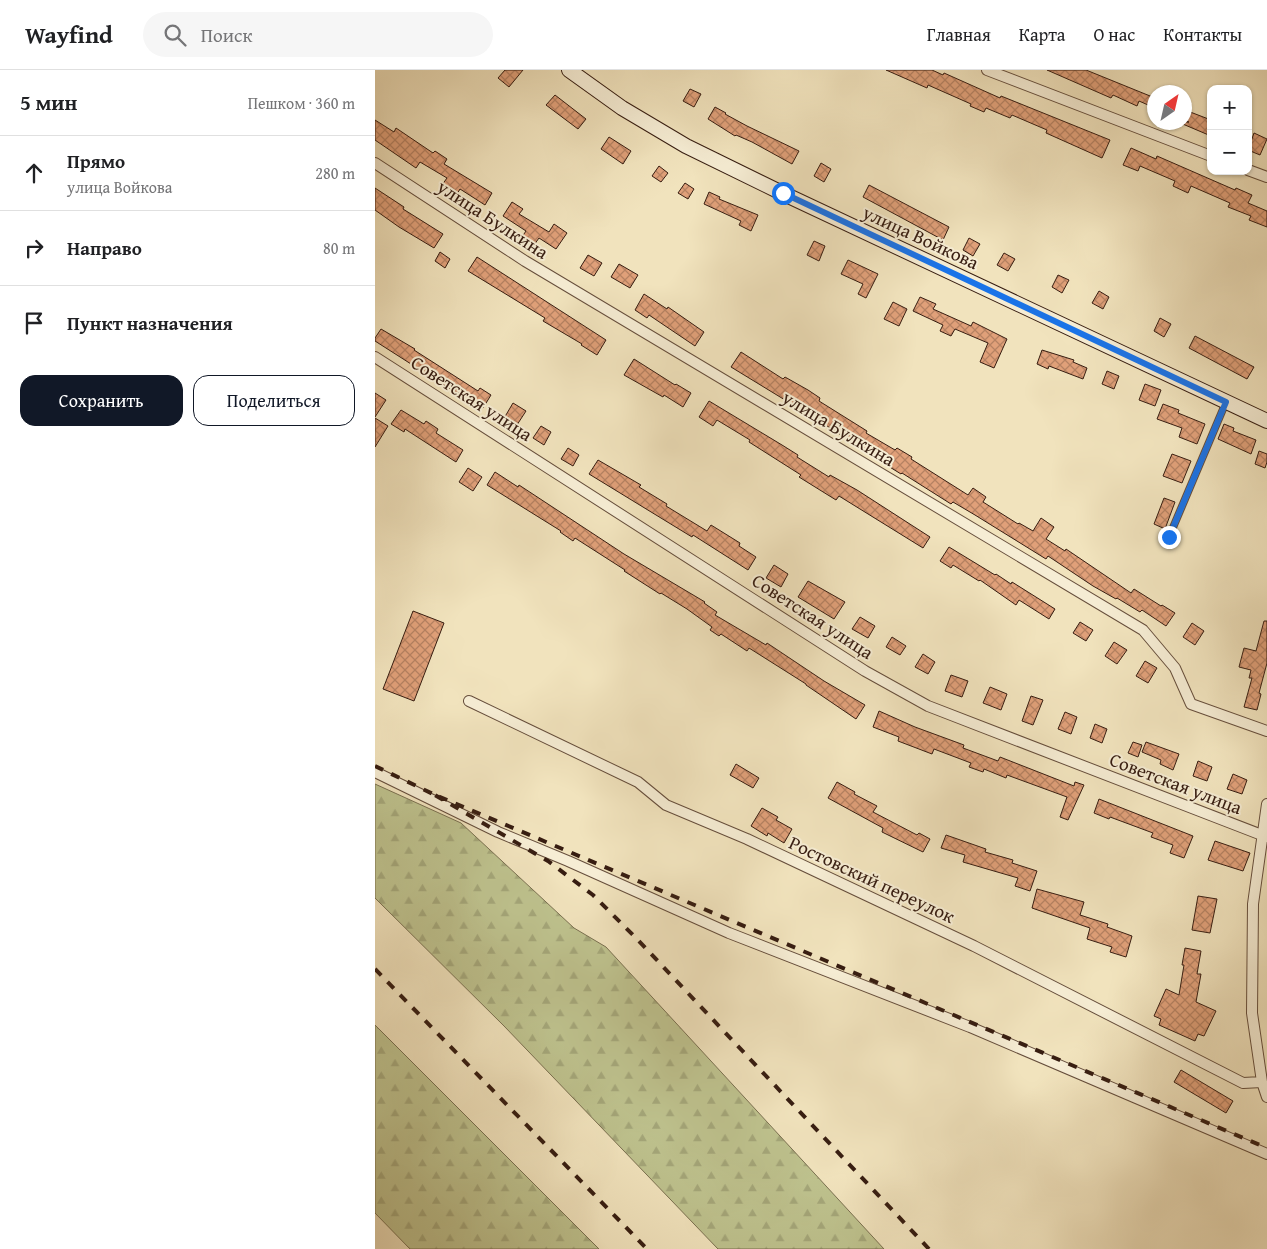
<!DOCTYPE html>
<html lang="ru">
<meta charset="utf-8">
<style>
body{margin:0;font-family:"Gentium Book Plus",serif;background:#f6f6f6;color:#202124}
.controls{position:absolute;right:15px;top:15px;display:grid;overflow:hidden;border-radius:10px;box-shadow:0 1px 4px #0004}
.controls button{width:45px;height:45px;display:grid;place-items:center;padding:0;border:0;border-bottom:1px solid #e0e0e0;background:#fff;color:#202124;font:25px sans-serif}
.compass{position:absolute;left:772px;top:15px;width:45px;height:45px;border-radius:50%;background:#fff;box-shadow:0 1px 4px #0004;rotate:34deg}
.stop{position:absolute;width:15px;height:15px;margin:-11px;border:4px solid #1a73e8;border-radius:50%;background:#fff}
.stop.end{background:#1a73e8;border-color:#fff;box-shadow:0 1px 5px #0008}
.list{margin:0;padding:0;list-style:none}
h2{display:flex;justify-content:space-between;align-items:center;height:65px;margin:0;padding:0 20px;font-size:21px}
h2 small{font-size:16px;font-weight:400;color:#757577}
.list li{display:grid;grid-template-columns:32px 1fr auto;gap:15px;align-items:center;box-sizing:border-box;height:75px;padding:0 20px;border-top:1px solid #e0e0e0}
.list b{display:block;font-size:19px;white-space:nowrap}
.list p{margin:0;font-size:16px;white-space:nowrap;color:#757577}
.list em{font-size:16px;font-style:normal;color:#757577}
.actions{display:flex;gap:10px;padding:15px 20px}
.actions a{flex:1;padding:11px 0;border:1px solid #111827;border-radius:15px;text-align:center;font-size:18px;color:#111827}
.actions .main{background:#111827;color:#fff}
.icon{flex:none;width:28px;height:28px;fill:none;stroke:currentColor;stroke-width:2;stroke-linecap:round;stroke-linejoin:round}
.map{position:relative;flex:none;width:892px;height:1179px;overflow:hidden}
header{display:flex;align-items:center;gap:30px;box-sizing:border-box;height:70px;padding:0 25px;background:#fff;border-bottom:1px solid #e0e0e0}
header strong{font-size:24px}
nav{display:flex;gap:28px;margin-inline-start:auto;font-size:18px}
.search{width:350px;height:45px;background:#f6f6f6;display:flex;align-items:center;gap:12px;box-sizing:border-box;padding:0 18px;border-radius:28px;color:#757577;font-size:19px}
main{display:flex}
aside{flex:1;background:#fff}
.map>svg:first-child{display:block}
.forest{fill:url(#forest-firs);stroke:#7a7050}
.building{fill:url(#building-cross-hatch);stroke:#371d11}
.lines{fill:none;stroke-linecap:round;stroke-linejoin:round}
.lane-casing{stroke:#664e3c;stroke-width:8}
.street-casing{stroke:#664e3c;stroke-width:12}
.secondary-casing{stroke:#371d11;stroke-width:16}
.lane{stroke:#f6edd4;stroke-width:5}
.street{stroke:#f6edd4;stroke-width:10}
.secondary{stroke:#f6edd4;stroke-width:14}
.rail{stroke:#371d11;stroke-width:4;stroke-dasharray:9 9;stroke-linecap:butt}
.route{stroke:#1a73e8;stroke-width:6}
.labels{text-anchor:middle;stroke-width:4;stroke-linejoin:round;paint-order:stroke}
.street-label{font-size:19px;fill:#371d11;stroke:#f6edd4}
</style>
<header>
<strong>Wayfind</strong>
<div class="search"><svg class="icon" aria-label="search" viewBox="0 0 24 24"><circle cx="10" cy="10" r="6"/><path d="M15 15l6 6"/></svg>Поиск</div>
<nav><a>Главная</a><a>Карта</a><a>О нас</a><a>Контакты</a></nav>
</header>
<main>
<aside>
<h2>5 мин<small>Пешком · 360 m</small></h2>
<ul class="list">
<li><svg class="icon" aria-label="ahead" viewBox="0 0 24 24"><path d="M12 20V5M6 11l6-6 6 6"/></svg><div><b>Прямо</b><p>улица Войкова</p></div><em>280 m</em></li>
<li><svg class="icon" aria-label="right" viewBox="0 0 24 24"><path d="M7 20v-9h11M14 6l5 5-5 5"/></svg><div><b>Направо</b></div><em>80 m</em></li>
<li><svg class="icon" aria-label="arrive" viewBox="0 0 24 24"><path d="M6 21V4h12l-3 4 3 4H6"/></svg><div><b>Пункт назначения</b></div></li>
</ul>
<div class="actions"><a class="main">Сохранить</a><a>Поделиться</a></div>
</aside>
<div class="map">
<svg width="892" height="1179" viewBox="0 0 892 1179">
<defs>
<pattern id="forest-firs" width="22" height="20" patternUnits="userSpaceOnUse" patternTransform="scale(1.25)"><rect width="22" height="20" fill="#bec28e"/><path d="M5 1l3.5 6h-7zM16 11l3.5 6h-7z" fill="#a4a679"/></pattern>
<pattern id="building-cross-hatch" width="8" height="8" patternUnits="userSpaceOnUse" patternTransform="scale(1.25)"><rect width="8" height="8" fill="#e0a079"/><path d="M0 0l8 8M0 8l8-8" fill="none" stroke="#b68262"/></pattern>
</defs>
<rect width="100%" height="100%" fill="#f1e3bd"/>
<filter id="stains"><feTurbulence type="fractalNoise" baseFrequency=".004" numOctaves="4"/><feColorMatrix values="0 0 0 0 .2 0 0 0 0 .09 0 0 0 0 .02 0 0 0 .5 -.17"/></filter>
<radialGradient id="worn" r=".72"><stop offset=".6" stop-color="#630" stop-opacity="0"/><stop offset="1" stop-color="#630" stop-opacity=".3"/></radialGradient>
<path class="forest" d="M0,714L86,753L199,858L231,877L509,1179H343L129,956L0,828Z
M0,955L224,1179H35L0,1143Z"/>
<path class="building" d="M130,0H148L134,17L123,8Z
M511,0H557L568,5L569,3L625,28L626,26L735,70L727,88L671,63L672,60L637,45L635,48L611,38L609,42L595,36L596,34L553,15L552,18Z
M672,0H711L780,28V38L764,31L762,36L738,25L736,28Z
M315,19L326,24L319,37L308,31Z
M180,25L211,49L203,59L171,35Z
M340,37L351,43L350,44L372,56L424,81L417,94L377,72L361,65L360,66L333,49Z
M810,40L836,50V66L803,52H814L810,51Z
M0,50L19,62L21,58L58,83L60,81L72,89L69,94L117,123L110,135L85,119L82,124L67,115L72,108L45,92L41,98L0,70Z
M879,63L892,69L885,85L873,80Z
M234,67L256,81L248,94L226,79Z
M756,78L781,89L782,86L860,120L861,118L877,125L873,133L892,141V157L874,150L876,146L853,137L855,133L816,116L813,123L798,116L800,111L765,96L763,101L748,95Z
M446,93L456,99L449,112L439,106Z
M284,96L293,103L286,112L277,106Z
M310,113L319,119L313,129L303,123Z
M494,115L574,157L568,170L488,127Z
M0,118L29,137L28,139L68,164L59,178L24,157L0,140Z
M334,122L345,127L344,129L383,145L376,161L364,155L366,151L329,134Z
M137,132L148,139L144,144L174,162L179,154L192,163L181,179L164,168L159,175L147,167L151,161L128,146Z
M594,168L605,174L598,186L588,180Z
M439,171L450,176L444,191L432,185Z
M65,182L75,189L70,198L60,191Z
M629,183L640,189L633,201L622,195Z
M213,185L227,193L219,206L205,198Z
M102,187L231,270L222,285L206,275L207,274L168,251L170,248L93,201Z
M473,190L503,204L491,228L483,224L488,214L466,204Z
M244,194L263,205L255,218L236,207Z
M683,205L694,210L687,223L677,217Z
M724,221L734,227L728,239L717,233Z
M269,224L292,239L293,237L329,262L320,276L274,245L272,248L260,240Z
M545,227L561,234L558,239L596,256L598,252L632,269L619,298L605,292L613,273L580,259L576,266L565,261L568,255L538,241Z
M518,232L532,239L524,256L509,249Z
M785,248L796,254L789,267L779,261Z
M6,259L40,279L39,280L103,321L105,318L116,325L108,338L84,322L83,324L0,271V268Z
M820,266L879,297L872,309L814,278Z
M667,280L699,290L698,292L712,298L708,309L674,296L673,299L662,294Z
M366,282L408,309L410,307L433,320L445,328L444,331L492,361L491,363L520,380L522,378L537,387L536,389L593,425L598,418L611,427L608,432L643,454L644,453L658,461L666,448L679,457L671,469L690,481L691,479L756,523L759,519L786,536L787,535L800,543L791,556L767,540L765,542L742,528L741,529L718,516L673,486L671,489L600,445L578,432L576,434L527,403L526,404L505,391L446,352L356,297Z
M259,289L300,315L301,314L316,323L308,337L289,325L288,327L249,305Z
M732,301L744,306L739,319L727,314Z
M770,314L786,320L780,336L764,330Z
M0,323L11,330L0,347Z
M334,331L407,375L423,385L422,387L454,407L455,405L482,420L555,467L548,478L464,426L461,430L424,407L426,405L374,372L375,370L342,350L338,356L324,347Z
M138,333L151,341L140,358L128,350Z
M788,334L804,340L803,343L830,354L822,374L804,367L807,358L782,349Z
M26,340L49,354L51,351L63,359L61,363L88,380L81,392L30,359L29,362L16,354Z
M0,348L13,356L0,377Z
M849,354L859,358L858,361L881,370L876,384L843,369Z
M166,356L176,362L169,375L158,368Z
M193,378L204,385L198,396L186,389Z
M884,381L892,384V392L890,398L880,394Z
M797,384L816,391L807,413L788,406Z
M223,390L266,415L264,417L292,434L291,436L332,461L336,455L365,473L364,476L381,487L373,500L318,465L317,467L214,404Z
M93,398L107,407L98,421L84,412Z
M120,402L143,417L144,415L249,484L330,532L329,533L342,542L340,545L391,575L392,573L449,611L490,635L481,649L431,615V614L374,578L372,581L346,564L344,566L335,560L337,557L312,539L286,523L285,524L249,501L250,500L200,468L198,471L185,462L186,461L112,415Z
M789,428L800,432L790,459L779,454Z
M574,477L620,505L621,504L636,514L637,512L680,539L674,549L644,530L641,535L605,510L604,511L578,495L576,498L565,491Z
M399,495L413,504L406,517L391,508Z
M433,511L470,532L459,549L423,527Z
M38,541L69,553L39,631L8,619Z
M485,547L500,556L493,568L477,559Z
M889,551H892V593L884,623L886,624L882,640L869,637L877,608H874L876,600L864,597L869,578L881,581Z
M705,552L718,560L711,571L698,563Z
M817,553L829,561L820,575L808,567Z
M517,567L531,576L525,585L511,577Z
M739,572L752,580L742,594L730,586Z
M548,584L560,592L553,604L540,597Z
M770,591L782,598L773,613L761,606Z
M576,605L593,611L587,627L570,621Z
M615,617L632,624L626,640L608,633Z
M656,626L668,630L658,655L647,651Z
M504,641L540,657L589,675L588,678L623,691L625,687L699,716L700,712L709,715L693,750L685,747L692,727L632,705L631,708L609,699L608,702L594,697L596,693L559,679L557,684L523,671L524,667L498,657Z
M690,642L702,647L696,664L683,659Z
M720,654L732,659L727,673L715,668Z
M758,672L767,675L763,687L753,683Z
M771,672L804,684L798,700L785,694L786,690L767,682Z
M823,691L837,697L832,711L818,706Z
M361,694L384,708L378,718L355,705Z
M858,704L872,710L867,724L852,719Z
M462,712L480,722L479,724L502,736L498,742L542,765L544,763L555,769L548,782L507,762L508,758L453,728Z
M724,729L818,766L809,788L795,783L798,775L776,767L778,763L735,747L734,749L719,743Z
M387,738L403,747L401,750L417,759L409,773L393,763L392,766L376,756Z
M571,765L611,779L610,782L638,790L637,793L662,801L655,821L640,816L643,808L588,792L590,785L566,778Z
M840,771L875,783L868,801L833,790Z
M662,819L709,832L705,845L733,854L732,857L757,866L751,887L735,882L737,877L712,869L715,858L657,838Z
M823,826L842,829L835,863L817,860Z
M810,878L826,881L822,904H826L821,932L841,941L829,966L823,964L820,971L784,955L786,949L779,946L791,919L804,925L809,895H807Z
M806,1000L858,1031L851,1043L799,1012Z"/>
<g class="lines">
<defs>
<path id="lane" d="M794,467L851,332"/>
<path id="street" d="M612,0L836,86
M0,93L150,191L768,560L800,598L816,634L892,661
M873,100L892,107
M0,287L490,601L553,636L892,767
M94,631L263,712L291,735L372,769L599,876L868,1013L887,1012
M0,702L123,762L193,791L354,863L595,957L892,1084
M892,734L878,834L877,943L887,1012L892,1027"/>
<path id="secondary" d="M194,0L247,38L311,76L407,123L892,351"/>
</defs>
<use href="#lane" class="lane-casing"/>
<use href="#street" class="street-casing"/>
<use href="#secondary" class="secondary-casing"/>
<use href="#lane" class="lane"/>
<use href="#street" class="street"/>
<use href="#secondary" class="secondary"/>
<path class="rail" d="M0,696L58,724
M0,899L272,1179
M554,1179L262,869L218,825L173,791L58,724L892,1078"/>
</g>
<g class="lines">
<path class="route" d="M408,123L851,332L794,467"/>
</g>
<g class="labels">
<g class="street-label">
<text transform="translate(118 149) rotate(33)" y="7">улица Булкина</text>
<text transform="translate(546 167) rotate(25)" y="7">улица Войкова</text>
<text transform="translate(97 328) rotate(33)" y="7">Советская улица</text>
<text transform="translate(464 358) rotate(31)" y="7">улица Булкина</text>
<text transform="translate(438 546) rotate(33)" y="7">Советская улица</text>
<text transform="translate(801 713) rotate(21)" y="7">Советская улица</text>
<text transform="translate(497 809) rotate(25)" y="7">Ростовский переулок</text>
</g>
</g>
<rect width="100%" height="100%" filter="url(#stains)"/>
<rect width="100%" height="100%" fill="url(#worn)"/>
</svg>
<div class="controls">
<button>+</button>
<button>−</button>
</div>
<svg class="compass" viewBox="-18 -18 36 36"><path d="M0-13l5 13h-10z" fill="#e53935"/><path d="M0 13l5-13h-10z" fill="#757577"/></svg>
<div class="stop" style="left:408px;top:123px"></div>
<div class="stop end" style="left:794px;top:467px"></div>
</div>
</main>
